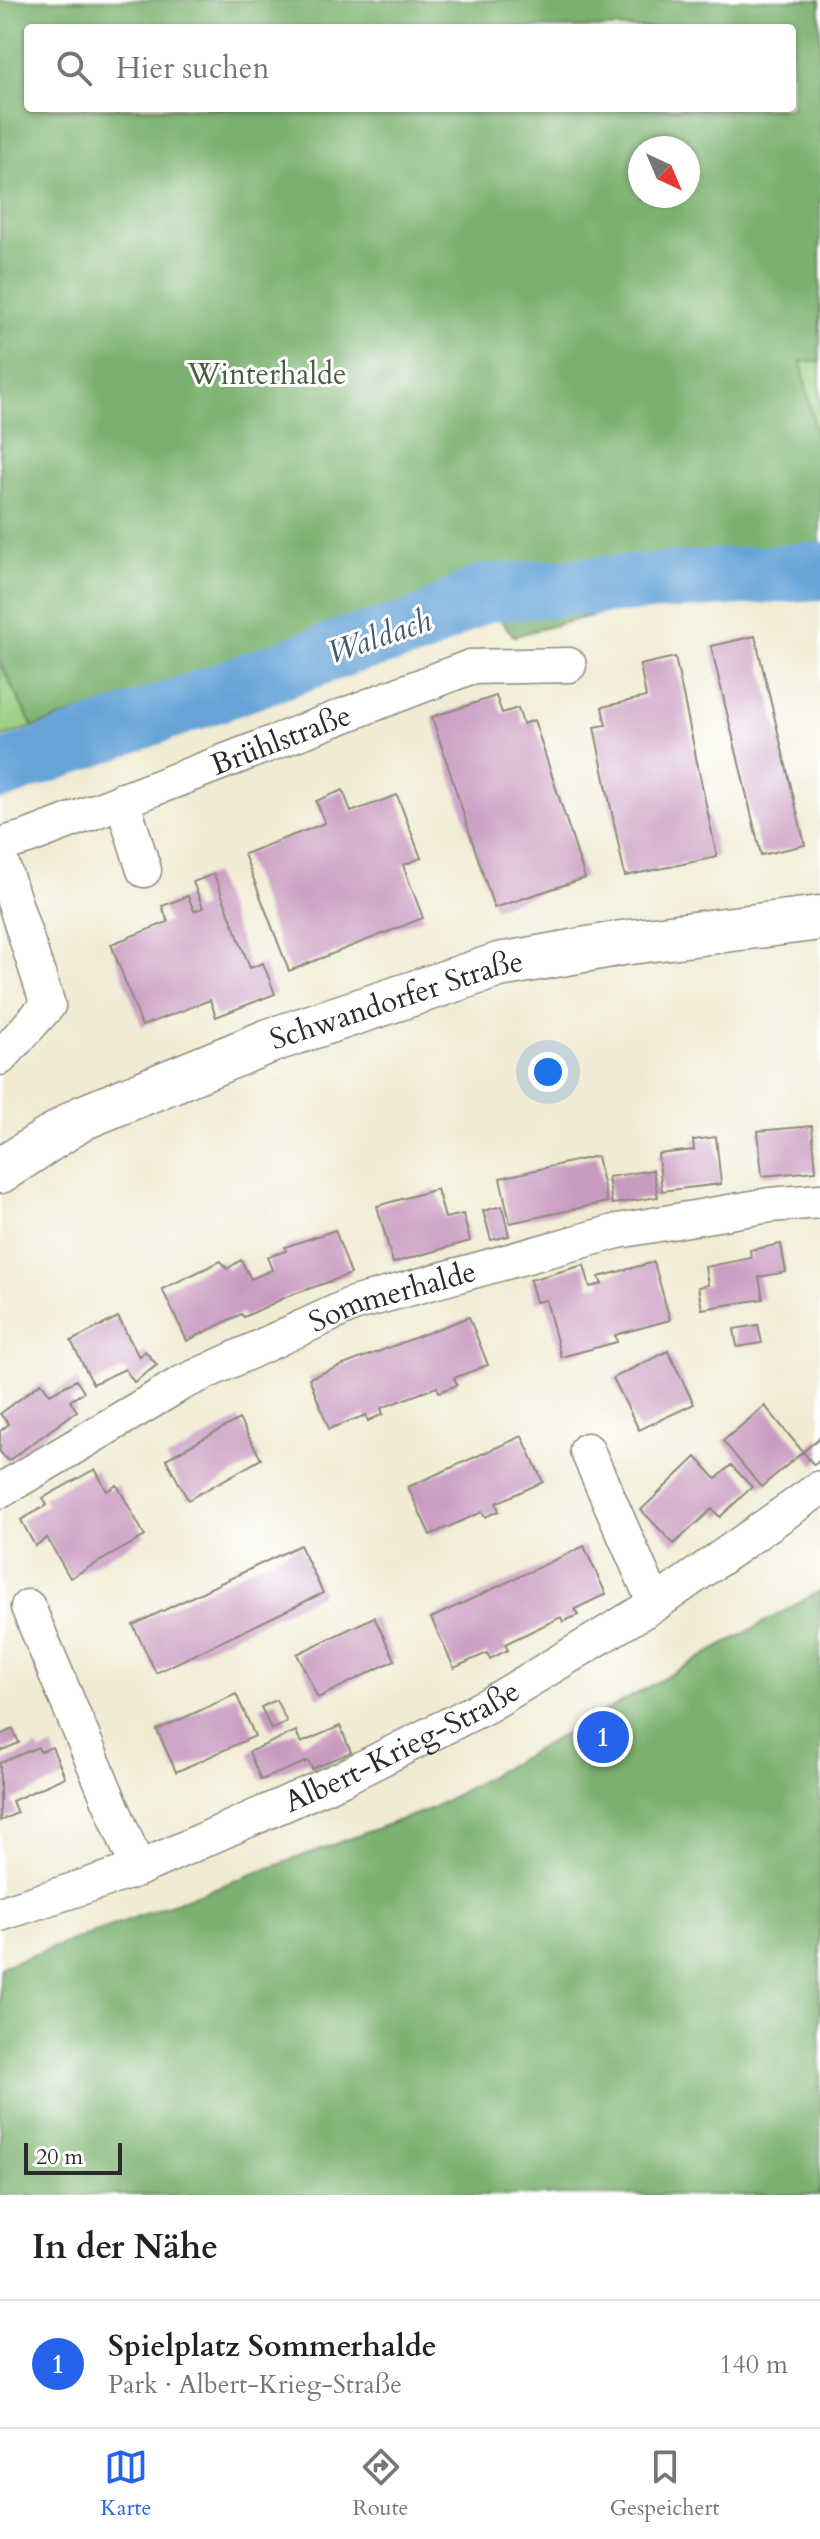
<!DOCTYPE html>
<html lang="de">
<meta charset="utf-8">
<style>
body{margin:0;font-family:Cardo,serif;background:#f2f2f2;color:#222}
.compass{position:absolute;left:628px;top:136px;width:72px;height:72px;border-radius:50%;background:#fff;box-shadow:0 2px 6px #0004;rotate:136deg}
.scale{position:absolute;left:24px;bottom:20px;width:98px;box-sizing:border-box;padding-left:8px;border:4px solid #2b2b2b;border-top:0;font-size:22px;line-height:28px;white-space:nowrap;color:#2b2b2b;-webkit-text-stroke:6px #fff;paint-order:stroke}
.you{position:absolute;left:548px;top:1072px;width:28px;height:28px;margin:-20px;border:6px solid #fff;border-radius:50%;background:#1a73e8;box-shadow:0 0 0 12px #1a73e833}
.badge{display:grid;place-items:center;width:52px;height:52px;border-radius:50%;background:#2563eb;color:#fff;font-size:26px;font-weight:700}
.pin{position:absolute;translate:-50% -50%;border:4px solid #fff;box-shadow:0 2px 8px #0006}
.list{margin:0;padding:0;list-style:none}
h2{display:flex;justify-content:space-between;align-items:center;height:104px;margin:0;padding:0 32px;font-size:34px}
h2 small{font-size:26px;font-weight:400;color:#767676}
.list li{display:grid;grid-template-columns:52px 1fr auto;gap:24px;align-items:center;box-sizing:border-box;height:128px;padding:0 32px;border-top:2px solid #e0e0e0}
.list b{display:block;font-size:30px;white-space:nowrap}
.list p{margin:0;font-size:26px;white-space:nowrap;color:#767676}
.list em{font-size:26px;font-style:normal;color:#767676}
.icon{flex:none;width:44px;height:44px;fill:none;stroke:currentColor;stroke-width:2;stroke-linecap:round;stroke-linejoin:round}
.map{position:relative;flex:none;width:820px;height:2195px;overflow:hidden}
.search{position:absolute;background:#fff;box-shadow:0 2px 6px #0004;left:24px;right:24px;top:24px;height:88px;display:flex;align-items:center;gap:20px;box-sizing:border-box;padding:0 28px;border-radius:8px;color:#767676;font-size:30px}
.sheet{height:232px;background:#fff}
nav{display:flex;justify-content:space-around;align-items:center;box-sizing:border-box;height:112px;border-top:2px solid #e0e0e0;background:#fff;font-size:22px;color:#767676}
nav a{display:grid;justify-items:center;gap:4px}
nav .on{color:#2563eb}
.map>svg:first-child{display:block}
.green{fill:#99ce7f;stroke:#627c55;stroke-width:2}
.forest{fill:#7ab16e;stroke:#526e4c;stroke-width:2;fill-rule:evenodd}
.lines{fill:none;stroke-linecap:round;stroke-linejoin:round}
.river{stroke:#66a4d8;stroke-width:58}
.building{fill:#ca9bc1}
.minor-casing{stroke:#8e8b7e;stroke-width:37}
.major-casing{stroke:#8e8b7e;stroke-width:47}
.minor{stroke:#fff;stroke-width:34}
.major{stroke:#fff;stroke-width:44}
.labels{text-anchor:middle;stroke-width:6;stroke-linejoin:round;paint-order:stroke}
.park-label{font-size:30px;fill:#4c5c44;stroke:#fff}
.street-label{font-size:30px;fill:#2b2b2b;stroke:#fff}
.water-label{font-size:32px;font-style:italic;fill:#435b70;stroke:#fff}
</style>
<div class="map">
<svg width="820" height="2195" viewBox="0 0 820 2195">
<rect width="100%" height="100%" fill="#fff"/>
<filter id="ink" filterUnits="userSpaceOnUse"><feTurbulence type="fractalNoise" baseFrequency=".0125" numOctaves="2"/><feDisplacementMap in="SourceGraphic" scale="16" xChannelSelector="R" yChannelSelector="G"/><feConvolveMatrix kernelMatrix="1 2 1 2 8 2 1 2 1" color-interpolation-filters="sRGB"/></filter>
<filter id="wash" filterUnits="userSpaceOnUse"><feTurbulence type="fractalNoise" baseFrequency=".006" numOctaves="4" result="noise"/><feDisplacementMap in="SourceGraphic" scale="32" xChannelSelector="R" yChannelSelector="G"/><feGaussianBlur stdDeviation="1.8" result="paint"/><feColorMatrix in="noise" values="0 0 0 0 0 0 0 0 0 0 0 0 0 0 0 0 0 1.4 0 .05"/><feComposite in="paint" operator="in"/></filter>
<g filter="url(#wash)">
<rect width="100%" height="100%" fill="#f0ebd2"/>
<path class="green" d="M801,360L820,362V455Z
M0,663L33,727L0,738Z"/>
<path class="forest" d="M0,0H820V362L801,361L820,455V590L644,602L514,636L467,581L413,607L33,727L0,663ZM28,28H792V108H28ZM640,148H688V196H640Z
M820,1591V2195H0V1967L430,1809Z"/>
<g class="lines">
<path class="river" d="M0,771L348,646L417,628L483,593L820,571"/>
</g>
<g id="blocks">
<path class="building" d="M755,636L805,845L761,855L711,646Z
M675,657L717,857L625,876L594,727L606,725L602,707L646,697L640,665Z
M496,696L502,713L518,708L523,724L534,720L585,878L494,908L432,717Z
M343,790L351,812L397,795L421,858L403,865L423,918L289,971L244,854L325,823L316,801Z
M214,874L250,968L263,963L275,994L216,1017L210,1000L142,1026L111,944L168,922L162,906L188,896L194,911L203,908L193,882Z
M812,1126L816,1171L762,1176L758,1131Z
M716,1137L721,1184L662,1191L658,1154L694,1150L693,1140Z
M597,1156L607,1202L510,1223L500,1178Z
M653,1170L658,1197L612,1204L608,1177Z
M437,1189L445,1218L463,1214L470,1241L393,1263L377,1206Z
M502,1206L509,1236L491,1240L483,1211Z
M335,1230L351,1274L286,1297L244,1317L241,1314L187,1341L162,1289L221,1261L227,1269L241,1260L251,1279L272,1270L267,1257L286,1251L285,1247Z
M781,1244L786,1272L759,1277L763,1299L702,1309L698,1287L708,1285L705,1267L751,1258L750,1250Z
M654,1262L670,1320L615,1335L617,1342L561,1357L546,1300L536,1302L530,1280L584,1265L590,1287L602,1284L599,1277Z
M118,1317L139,1357L145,1351L157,1365L134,1382L125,1369L93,1384L71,1341Z
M469,1317L488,1365L454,1378L457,1385L439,1392L437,1387L381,1408L383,1414L368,1421L366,1415L329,1429L309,1378Z
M758,1325L762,1343L737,1347L734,1329Z
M668,1351L694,1404L639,1430L613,1378Z
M76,1380L84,1392L70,1401L77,1411L8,1461L0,1452V1431L9,1424L0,1414L41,1383L50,1394Z
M765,1406L803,1452L820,1437V1460L814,1465L803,1452L761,1487L723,1441Z
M239,1419L261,1459L188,1500L166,1459Z
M522,1436L543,1482L496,1503L499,1511L485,1517L482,1512L430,1535L408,1487Z
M696,1457L716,1479L731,1465L752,1487L720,1517L712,1509L674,1544L641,1510Z
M95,1469L107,1491L117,1485L145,1536L70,1578L47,1538L35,1546L21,1520L47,1505L43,1498Z
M300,1545L323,1593L156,1673L133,1625Z
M584,1546L606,1594L575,1609L578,1615L563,1622L561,1617L505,1644L508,1650L490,1659L487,1653L454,1668L431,1618Z
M374,1617L395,1660L318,1698L297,1654Z
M236,1694L255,1736L176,1772L157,1730Z
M276,1700L287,1722L271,1730L261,1707Z
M340,1726L351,1752L312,1769L308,1761L261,1780L249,1752L296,1731L301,1743Z
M13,1729L19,1743L0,1751V1735Z
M38,1747L40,1752L52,1747L65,1777L12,1801L17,1813L0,1821V1763Z"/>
</g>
</g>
<g filter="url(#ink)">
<use href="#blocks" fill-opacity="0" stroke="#8e8b7e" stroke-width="2"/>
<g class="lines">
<defs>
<g id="minor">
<path d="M122,800L144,870"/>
<path id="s1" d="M0,845L28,837L470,667L569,665"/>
<path d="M0,858L48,1005L0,1058"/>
<path d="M587,1450L655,1604"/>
<path id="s2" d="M0,1491L180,1384L353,1304L618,1231L770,1205L820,1201"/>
<path d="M28,1607L138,1869"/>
<path id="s3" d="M0,1914L138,1869L343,1778L488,1705L655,1604L820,1488"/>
</g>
<g id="major">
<path id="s4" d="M0,1171L82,1118L269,1041L499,965L622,943L820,918"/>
</g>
</defs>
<use href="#minor" class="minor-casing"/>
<use href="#major" class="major-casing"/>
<use href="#minor" class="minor"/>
<use href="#major" class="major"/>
</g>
</g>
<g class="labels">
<g class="park-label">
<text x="267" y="384">Winterhalde</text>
</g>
<g class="street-label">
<text dy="10" stroke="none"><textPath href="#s1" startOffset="300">Brühlstraße</textPath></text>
<text dy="10" stroke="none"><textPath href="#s4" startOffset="434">Schwandorfer Straße</textPath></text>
<text dy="10" stroke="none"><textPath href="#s2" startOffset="440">Sommerhalde</textPath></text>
<text dy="10" stroke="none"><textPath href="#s3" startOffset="436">Albert-Krieg-Straße</textPath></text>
</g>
<g class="water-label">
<text transform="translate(379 636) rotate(-19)" y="11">Waldach</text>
</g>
</g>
</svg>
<svg class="compass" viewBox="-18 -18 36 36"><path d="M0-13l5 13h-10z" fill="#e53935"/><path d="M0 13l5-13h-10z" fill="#767676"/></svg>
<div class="scale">20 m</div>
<div class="you"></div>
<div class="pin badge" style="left:603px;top:1737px">1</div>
<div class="search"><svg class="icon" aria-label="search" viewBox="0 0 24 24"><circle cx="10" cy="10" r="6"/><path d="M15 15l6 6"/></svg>Hier suchen</div>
</div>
<section class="sheet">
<h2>In der Nähe<small></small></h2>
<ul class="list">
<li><span class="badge">1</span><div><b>Spielplatz Sommerhalde</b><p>Park · Albert-Krieg-Straße</p></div><em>140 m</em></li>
</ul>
</section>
<nav>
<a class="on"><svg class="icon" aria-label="map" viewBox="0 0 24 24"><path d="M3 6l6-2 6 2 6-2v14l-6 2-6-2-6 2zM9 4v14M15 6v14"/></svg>Karte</a>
<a><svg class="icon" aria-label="directions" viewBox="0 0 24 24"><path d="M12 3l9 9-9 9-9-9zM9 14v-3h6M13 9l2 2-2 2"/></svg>Route</a>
<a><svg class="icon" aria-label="saved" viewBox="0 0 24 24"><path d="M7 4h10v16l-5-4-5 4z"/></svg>Gespeichert</a>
</nav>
